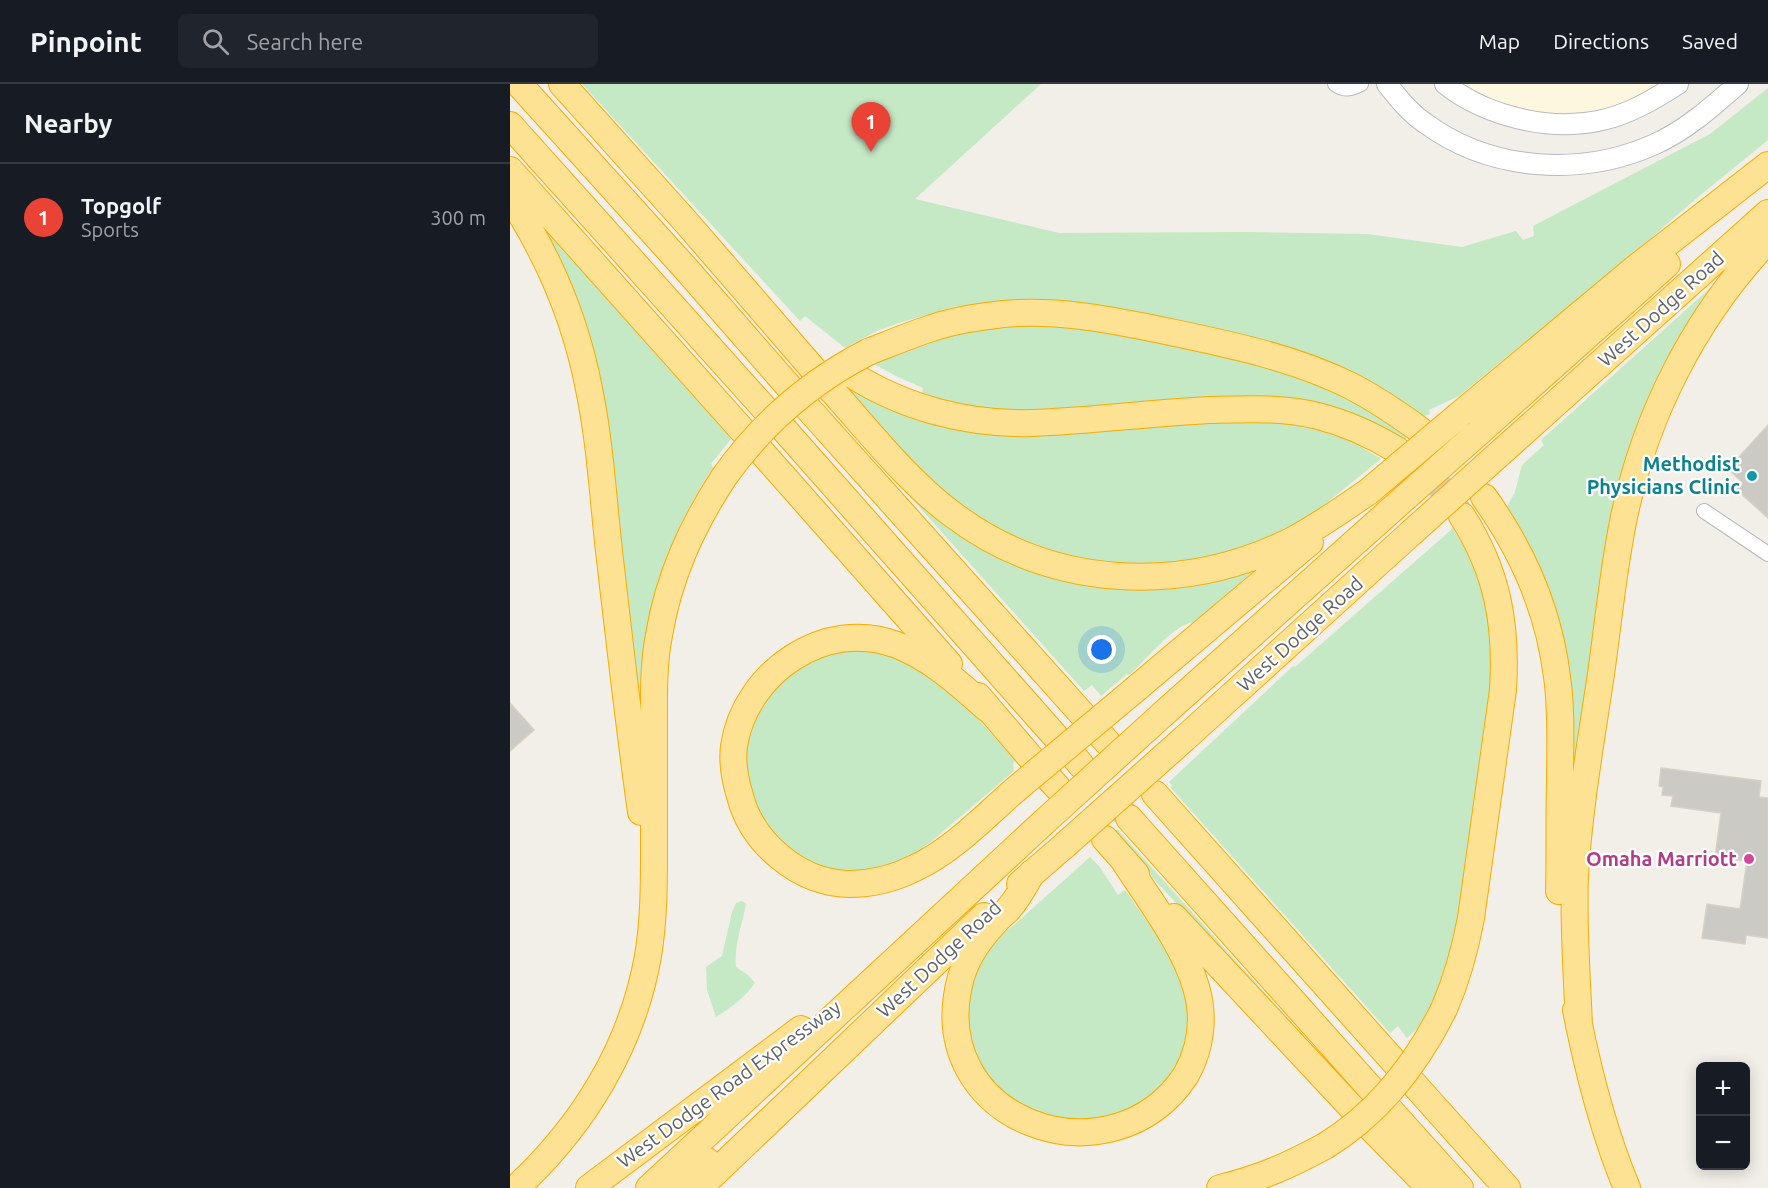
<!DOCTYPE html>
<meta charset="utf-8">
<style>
body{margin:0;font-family:Ubuntu,sans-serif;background:#20242c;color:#f1f3f6}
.controls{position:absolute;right:18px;bottom:18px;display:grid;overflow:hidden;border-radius:9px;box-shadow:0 3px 15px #0003}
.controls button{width:54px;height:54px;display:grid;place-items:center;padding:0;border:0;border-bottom:2px solid #363941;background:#171b24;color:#f1f3f6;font:30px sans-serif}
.you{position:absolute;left:592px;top:566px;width:21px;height:21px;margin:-15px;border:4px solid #fff;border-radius:50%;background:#1a73e8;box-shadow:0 0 0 9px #1a73e833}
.badge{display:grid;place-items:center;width:39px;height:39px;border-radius:50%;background:#ea4335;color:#fff;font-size:20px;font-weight:700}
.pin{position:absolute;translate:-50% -50px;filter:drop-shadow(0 2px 3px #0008)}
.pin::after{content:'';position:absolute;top:32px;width:21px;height:18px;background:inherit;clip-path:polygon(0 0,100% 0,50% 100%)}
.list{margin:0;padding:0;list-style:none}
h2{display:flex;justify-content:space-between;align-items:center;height:78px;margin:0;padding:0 24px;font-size:26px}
h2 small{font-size:20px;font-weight:400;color:#9ea1a6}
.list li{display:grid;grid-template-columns:39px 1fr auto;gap:18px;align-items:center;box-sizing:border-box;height:108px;padding:0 24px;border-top:2px solid #363941}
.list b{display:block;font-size:22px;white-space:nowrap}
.list p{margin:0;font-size:20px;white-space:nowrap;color:#9ea1a6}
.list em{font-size:20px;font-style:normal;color:#9ea1a6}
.icon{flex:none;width:33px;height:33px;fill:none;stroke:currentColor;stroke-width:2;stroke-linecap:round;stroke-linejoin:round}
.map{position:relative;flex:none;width:1258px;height:1104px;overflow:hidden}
header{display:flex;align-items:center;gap:36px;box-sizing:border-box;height:84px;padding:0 30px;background:#171b24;border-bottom:2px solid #363941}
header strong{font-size:28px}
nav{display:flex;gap:33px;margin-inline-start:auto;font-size:21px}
.search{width:420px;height:54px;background:#20242c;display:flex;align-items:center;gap:15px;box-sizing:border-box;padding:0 21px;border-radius:9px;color:#9ea1a6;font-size:22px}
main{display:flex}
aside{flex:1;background:#171b24}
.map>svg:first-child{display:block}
.commercial{fill:#fef7e0}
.green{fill:#c5e8c5}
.building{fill:#cccac5;stroke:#d6d1c6;stroke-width:1.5}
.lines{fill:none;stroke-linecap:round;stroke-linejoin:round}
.highway-tunnel{stroke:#ccccc8;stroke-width:26;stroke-dasharray:26 13;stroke-linecap:butt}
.street-casing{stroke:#b5b8bc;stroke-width:16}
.secondary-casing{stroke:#b6babf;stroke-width:22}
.highway-casing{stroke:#f9ab00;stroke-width:28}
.street{stroke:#fff;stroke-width:14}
.secondary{stroke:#fff;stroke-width:20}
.highway{stroke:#fde293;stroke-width:26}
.highway-bridge-casing{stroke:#f9ab00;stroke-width:28;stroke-linecap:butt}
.highway-bridge{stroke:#fde293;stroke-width:26}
.culture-dot{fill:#0f9aa8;stroke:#fff;stroke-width:2}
.hotel-dot{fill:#d1479c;stroke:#fff;stroke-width:2}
.labels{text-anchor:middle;stroke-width:4.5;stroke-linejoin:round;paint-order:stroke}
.street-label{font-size:20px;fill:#5f6368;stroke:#fff}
.culture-label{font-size:20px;font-weight:bold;fill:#0d838f;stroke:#fff;text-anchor:end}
.hotel-label{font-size:20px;font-weight:bold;fill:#b23c85;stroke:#fff;text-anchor:end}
</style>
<header>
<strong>Pinpoint</strong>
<div class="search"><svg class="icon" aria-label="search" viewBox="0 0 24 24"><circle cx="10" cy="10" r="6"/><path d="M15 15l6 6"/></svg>Search here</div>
<nav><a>Map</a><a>Directions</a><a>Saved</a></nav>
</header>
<main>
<aside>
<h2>Nearby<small></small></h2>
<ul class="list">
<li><span class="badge">1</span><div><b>Topgolf</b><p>Sports</p></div><em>300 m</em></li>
</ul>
</aside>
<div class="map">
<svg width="1258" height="1104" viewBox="0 0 1258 1104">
<rect width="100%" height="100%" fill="#f1efe8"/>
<path class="commercial" d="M954,0H1153L1121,17L1100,24L1081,28L1039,30L997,21L979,14Z"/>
<path class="green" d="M72,0H531L405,115L549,149L736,148L857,150L952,163L1006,147L1013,156L1024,152L1023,142L1200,50L1258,4V56L1182,118L1140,155L949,312L919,326L920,330L909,334L787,268L448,225L447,222L389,239L367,247L335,264L295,232L290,237Z
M42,146L220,345L216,348L221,355L201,380L203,384C172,429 152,479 140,532L131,666L114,508L32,154Z
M1218,188L1145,312L1070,698L1061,691L996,424L1005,408L1012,381L1034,361L1031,356Z
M521,241H571L763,283L834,310L898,351L894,357L811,320L776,314L775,316L500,330L411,313L413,304L386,292L360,278L419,256L460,246Z
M334,293L405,331L748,329L851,350L847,360L871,375L815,420L783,443L740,465L651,484L559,475L480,445L431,409L326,297Z
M308,310L399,398L527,484L753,479L684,538C662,541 636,577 619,591L617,590L591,612L582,601L574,607Z
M942,443L950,457L960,452L990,554L946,865L919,928L910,942L897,954L888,942L880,949L661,704L662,701L659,698L783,582L785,583L941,446Z
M318,564L388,567L456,621L505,676L503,680L504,687L423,756L406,769L385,781L354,789L331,788L304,781L284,770L258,746L237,704L234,660L262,598Z
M607,745L793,951L790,954L608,756L603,749Z
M580,773L589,782L608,811L615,806L668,882L679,913L681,950L672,982L614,1041L526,1043L459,976V897L472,874L489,851L503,842Z
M232,817L236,820C232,841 224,861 226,883L238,891L245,899C234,914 222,923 206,933L197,906L196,883L212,872L222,828L226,819Z"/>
<path class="building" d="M1258,341V434L1227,406L1233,399L1218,385Z
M0,619L24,646L0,667Z
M1151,684L1251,697L1249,713L1258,714V854L1236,851L1235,860L1192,854L1197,820L1230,825L1237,777L1205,773L1211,729L1161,722L1163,712L1152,711L1153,703L1149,702Z"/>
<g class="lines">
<path class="highway-tunnel" d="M887,366C914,383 934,404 952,432
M571,681L619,734"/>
<defs>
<path id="street" d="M825,0C834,7 841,5 851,0
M1194,427L1258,470"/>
<path id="secondary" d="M877,0C888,14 900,29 915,39C980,87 1070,93 1143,61C1175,47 1202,23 1228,0
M935,0C975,32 1038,47 1088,37C1118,31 1143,16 1168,0"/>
<path id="highway" d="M9,0L177,186L280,304
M52,0L176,138L304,286
M0,41L255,325
M0,86L233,347
M0,113C38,171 66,237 79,305C90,358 93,413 99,467C109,554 119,642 131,728
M358,268C379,260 400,251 422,244C445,236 469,233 493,230C545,225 596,235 646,245C712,259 781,272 841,302C866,315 888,330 910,346
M341,290C394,324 459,341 522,339C581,337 640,329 699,326C735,325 772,323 808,332C836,339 862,351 887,366
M319,303C357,345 397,397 442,430C541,505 671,511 781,457C808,443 833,425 858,408
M295,321L572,630
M948,332L1127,183L1258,81
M271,342L546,653
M968,349L1157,180
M249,365L439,580
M988,371L1258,129
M974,413C1012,466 1039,527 1047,593C1052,627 1050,662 1050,697C1049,734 1050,770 1049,807
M628,603L800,458
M468,612L521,674
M479,626C450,601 423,575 387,561C315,533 235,589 224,662C222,678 225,696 230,712C242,759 289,799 339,800C362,800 385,794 405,784C442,767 474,733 505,706
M653,630L880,427
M588,648L597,658
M675,654L901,449
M562,670L571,681
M537,692L547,703
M645,710L887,981
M619,734L863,1007
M595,755L626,790
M522,789C515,800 509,813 500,823C497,828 491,831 487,836C471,853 458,870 451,893C411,1038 602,1104 676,991C691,964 695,933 686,903C674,861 638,814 614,777
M510,800L555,761
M664,833L844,1026
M934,925C947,895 955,866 961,834L993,606C997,541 988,488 952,432
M1066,926C1078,987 1093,1047 1117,1104
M1069,942C1067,892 1063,842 1065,792C1069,725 1081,657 1091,590C1098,540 1103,488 1113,438C1134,334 1184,234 1258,156
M902,998L997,1104
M879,1025L950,1104
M860,1043L920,1104
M6,1104C73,1042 122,963 138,872C144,836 144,800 144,764C144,724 144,685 144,646C144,614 143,582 149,551C159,492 182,442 214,393
M79,1104L291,945
M139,1104L534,738
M167,1104L197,1077
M189,1104L474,832
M710,1104C751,1094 778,1082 815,1062"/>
</defs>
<use href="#street" class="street-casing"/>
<use href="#secondary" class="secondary-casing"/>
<use href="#highway" class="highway-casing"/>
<use href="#street" class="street"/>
<use href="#secondary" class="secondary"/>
<use href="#highway" class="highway"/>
<defs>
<path id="highway-bridge" d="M214,393C252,339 300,298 358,268
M858,408L948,332
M880,427L968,349
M901,449L988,371
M505,706L628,603
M534,738L653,630
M555,761L675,654
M815,1062C869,1029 906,981 934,925"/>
</defs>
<use href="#highway-bridge" class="highway-bridge-casing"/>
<use href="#highway-bridge" class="highway-bridge"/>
</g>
<circle class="culture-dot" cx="1242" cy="392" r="6"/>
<circle class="hotel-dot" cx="1239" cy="775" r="6"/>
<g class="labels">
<g class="street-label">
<text transform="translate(1151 225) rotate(-42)" y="7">West Dodge Road</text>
<text transform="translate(790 550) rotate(-42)" y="7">West Dodge Road</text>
<text transform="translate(429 875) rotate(-43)" y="7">West Dodge Road</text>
<text transform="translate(219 1000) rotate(-36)" y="7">West Dodge Road Expressway</text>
</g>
<g class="culture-label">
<text x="1230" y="387">Methodist<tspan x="1230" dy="23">Physicians Clinic</tspan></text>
</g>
<g class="hotel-label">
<text x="1227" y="782">Omaha Marriott</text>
</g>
</g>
</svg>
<div class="controls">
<button>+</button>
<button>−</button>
</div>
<div class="you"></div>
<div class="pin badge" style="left:361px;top:68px">1</div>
</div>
</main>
